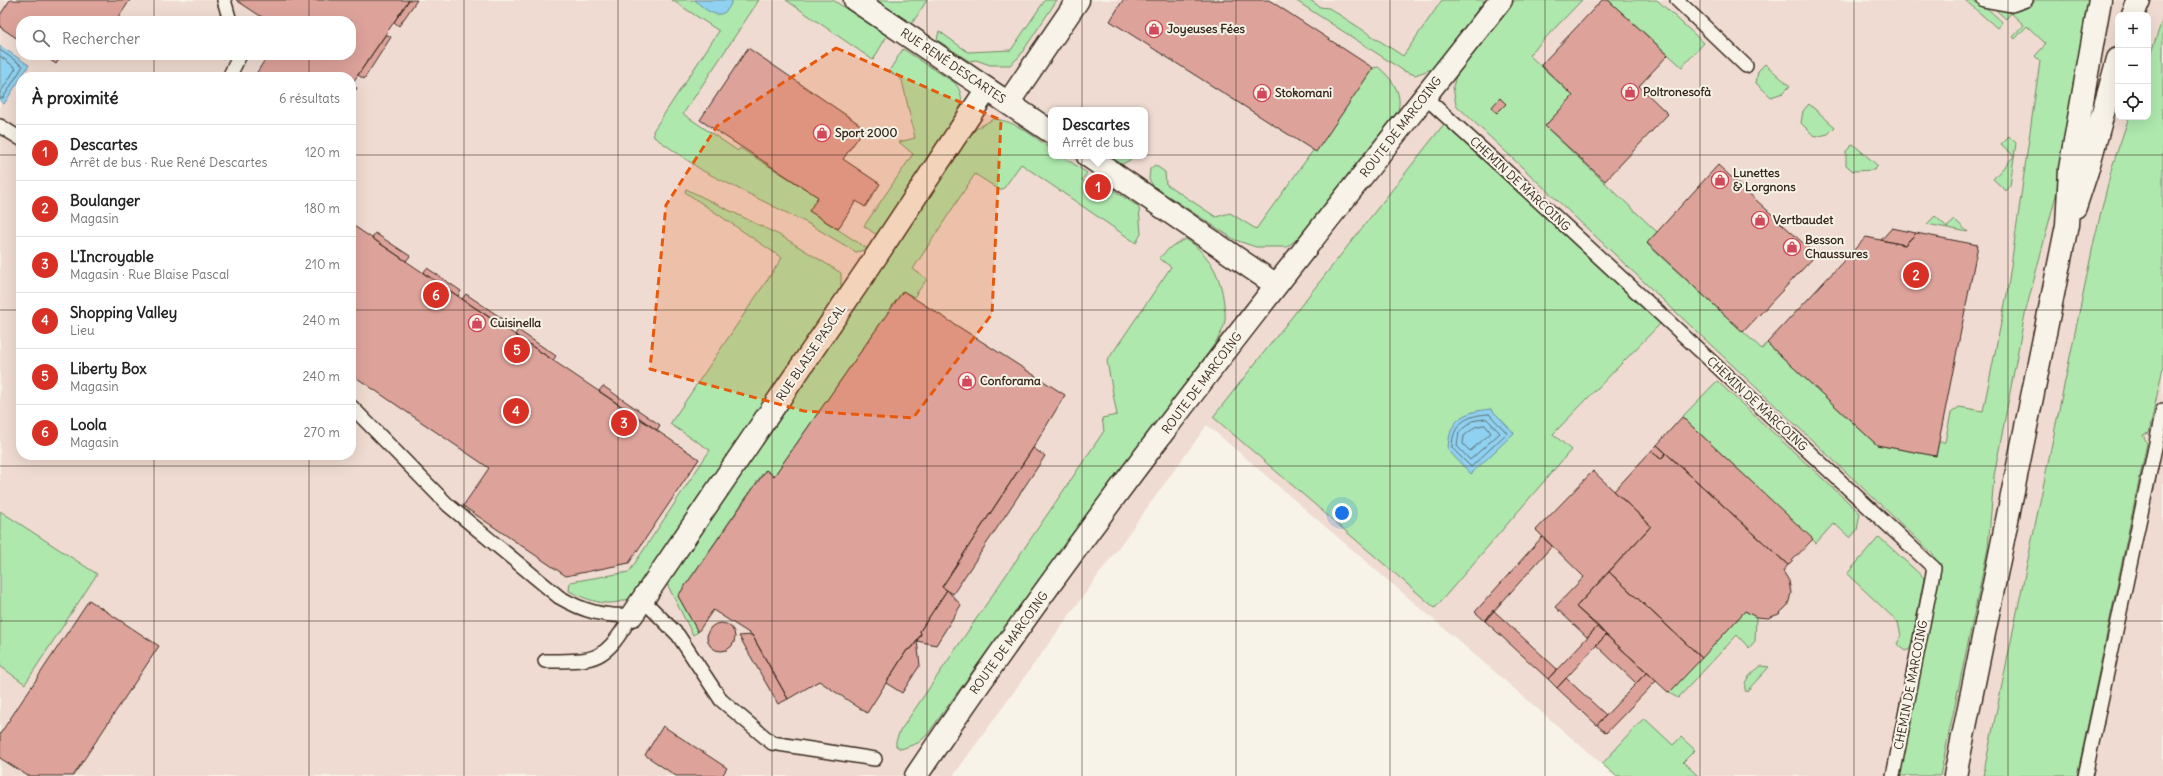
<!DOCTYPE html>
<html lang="fr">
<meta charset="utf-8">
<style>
body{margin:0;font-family:Delius,sans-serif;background:#f6f6f6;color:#222}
.controls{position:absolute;right:12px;top:12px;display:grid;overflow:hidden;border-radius:8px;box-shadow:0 4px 16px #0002}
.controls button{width:36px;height:36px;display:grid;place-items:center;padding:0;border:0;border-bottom:1px solid #e0e0e0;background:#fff;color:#222;font:20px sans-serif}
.you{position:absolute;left:1342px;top:513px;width:14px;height:14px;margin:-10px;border:3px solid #fff;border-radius:50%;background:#1a73e8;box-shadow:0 0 0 6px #1a73e833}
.badge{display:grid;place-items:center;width:26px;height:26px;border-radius:50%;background:#d93025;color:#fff;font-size:13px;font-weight:700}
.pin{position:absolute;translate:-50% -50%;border:2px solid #fff;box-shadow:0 1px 4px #0006}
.popup{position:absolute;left:1048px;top:107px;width:100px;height:52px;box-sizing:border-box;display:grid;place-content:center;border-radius:8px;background:#fff;filter:drop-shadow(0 1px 3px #0005);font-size:13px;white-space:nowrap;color:#767676}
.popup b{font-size:15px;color:#222}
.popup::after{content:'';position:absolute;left:50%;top:100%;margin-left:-8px;border:8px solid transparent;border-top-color:#fff}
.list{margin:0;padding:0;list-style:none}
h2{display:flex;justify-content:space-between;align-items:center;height:52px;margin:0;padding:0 16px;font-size:17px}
h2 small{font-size:13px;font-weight:400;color:#767676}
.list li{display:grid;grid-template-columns:26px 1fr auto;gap:12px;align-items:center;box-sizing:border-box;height:56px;padding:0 16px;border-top:1px solid #e0e0e0}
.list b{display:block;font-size:15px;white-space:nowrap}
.list p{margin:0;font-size:13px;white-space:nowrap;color:#767676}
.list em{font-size:13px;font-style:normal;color:#767676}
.icon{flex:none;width:22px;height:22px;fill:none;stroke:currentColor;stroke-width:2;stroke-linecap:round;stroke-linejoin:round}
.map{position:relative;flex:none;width:2163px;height:776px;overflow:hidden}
.search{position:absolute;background:#fff;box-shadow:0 4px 16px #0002;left:16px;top:16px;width:340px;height:44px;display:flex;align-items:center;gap:10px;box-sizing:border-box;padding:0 14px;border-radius:16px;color:#767676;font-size:15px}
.panel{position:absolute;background:#fff;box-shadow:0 4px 16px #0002;left:16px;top:72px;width:340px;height:388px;border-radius:16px}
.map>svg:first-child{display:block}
.built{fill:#efdbd1;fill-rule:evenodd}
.green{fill:#aee8ad;stroke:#748966}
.water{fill:#8fd1f0;stroke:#6d8e9c}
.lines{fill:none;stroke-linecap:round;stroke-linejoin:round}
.shore{stroke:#5d6d72;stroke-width:1}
.building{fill:#dda39b;stroke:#3b2a1e}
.service-casing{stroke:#3b2a1e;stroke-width:16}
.minor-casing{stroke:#3b2a1e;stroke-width:25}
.tertiary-casing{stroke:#3b2a1e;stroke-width:25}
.secondary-casing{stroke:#3b2a1e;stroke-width:25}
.service{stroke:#f7f3e8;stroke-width:13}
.minor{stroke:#f7f3e8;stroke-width:22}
.tertiary{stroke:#f7f3e8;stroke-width:22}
.secondary{stroke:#f7f3e8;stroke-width:22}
.marked{fill:#e8590c;fill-opacity:0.2;stroke:#e8590c;stroke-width:3;stroke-dasharray:8 5;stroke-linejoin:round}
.grid{fill:none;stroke:#3b2a1e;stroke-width:1;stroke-opacity:0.55}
.labels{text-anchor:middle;stroke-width:4;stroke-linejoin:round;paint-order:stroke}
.poi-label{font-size:12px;font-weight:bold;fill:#3b2a1e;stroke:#f7f3e8;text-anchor:start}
.street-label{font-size:12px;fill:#3b2a1e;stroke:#f7f3e8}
</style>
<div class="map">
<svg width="2163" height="776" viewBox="0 0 2163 776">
<rect width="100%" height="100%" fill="#f7f3e8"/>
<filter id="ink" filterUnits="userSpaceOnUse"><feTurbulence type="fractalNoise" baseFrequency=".025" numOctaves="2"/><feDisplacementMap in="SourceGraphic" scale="8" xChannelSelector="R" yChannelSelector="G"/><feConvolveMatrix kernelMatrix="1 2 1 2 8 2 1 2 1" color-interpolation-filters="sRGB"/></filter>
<g filter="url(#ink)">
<path class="built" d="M0,0H2163V776H1616L1207,425L953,776H0ZM2118,15H2148V117H2118ZM21,21H351V55H21ZM21,77H351V455H21ZM1051,110H1145V156H1051Z"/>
<path class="green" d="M672,0H759L683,114L738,151L740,148L818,197L809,211L868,249L856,252L809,224L703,171L654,137L653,131L719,31Z
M786,0H833L887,36L873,60Z
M875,0H927L913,22H907Z
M1045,0H1057L1019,57L1010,65H990L976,60L969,61L937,40L939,31L968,52L1011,50Z
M1295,0H1310L1320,7L1329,8L1403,56L1442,0H1485L1432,69L1415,75L1404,71Z
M1515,0H1582L1529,55L1573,96L1545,126L1657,232L1647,244L1762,349L1767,343L1877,445L1936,456L1939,442H1945L1951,413L1959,407L1983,411L2007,294L2040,61L2035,56L2046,44L2027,26L2015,39L2013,37L2024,25L2011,13L2006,19L1995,9C2010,11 2026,14 2035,0H2091L2056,195L2025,314L1994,476L1988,548L1940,776H1897L1938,568L1933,554L1456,105L1453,87L1456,75Z
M1608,0H1657L1704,43L1682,67Z
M1965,0C1981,0 1991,12 2002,22L1997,28Z
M2163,18V367L2149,433L2143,435L2147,443L2077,776H1983L2094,241L2112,167L2129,117H2148V61Z
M903,49L955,83C967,99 960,109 951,125L877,235L864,226L913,154L899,142L915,138L902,80L889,71Z
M1765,64L1790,86L1783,93L1771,97L1756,83L1758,71Z
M1378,67C1393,79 1404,95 1397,114L1303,234L1287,247H1256L1235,240L1153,186L1149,179L1150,169L1155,165L1165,172L1166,184L1216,217L1230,213L1256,229L1373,68Z
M1809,104L1835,127L1828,134L1815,137L1801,123L1803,111Z
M993,119C1015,120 1034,137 1051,149V156H1062L1087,173L1082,180L1107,197L1113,190L1139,207L1141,234L1136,243L1021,164L1004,188L1000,190L975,174L913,269L927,279L914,297L903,291L774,476L765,470L678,596L698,632L693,635L667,584L968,139L976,129Z
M1444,124L1660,324L1553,434L1571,450L1435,608L1213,417Z
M2009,136L2016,143L2010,186L2006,191L1993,179L2014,156L2001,144Z
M1853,144L1878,166L1874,170L1853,171L1846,165V151Z
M1108,156H1132L1130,160L1121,165Z
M686,189L783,237L841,273V289L632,597C610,609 590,601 569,591L570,582L629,572L710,450L670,424L782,258L685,192Z
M1935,216L1947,227L1955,220L1968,232L1927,224Z
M1186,239C1210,255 1221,276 1224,304C1224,309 1226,315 1225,320C1224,329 1219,337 1214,345L1015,612L927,735L918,743L901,749L896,746V741L900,731L1104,431L1102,418L1117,415L1107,361L1171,267L1159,258L1172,246Z
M1717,381L1860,513L1857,530L1850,538L1834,523L1816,543L1682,417Z
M0,511L97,574L25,684L0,666Z
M1879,537L1924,578L1911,648L1906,651L1897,644L1901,636L1898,622L1847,574Z
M1745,611L1756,617L1755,641L1749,648L1737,635L1678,698L1669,693Z
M1761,666L1769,667L1746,692C1741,681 1752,673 1761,666Z
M1644,718L1673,745L1681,737L1695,750L1683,762L1698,776H1616L1602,764Z"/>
<path class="water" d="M695,0H732C725,24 707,13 695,0Z
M0,46L29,65L4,104L0,101Z
M1491,409L1514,433L1471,474L1448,450C1449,419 1462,412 1491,409Z"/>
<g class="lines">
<path class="shore" d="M0,50L23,66L3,98H0
M0,56L16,68L0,93
M1489,414L1507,433L1471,467L1452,448C1452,424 1466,415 1489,414Z
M1487,419L1500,433L1470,460L1457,446L1459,432L1472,421Z
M1485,425L1491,433L1470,451L1463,444L1464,436L1475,427Z"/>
</g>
<path class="building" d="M10,0H130L116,21H21V41L0,27V15Z
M236,0H409L351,85V77H254L268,55H351V21H268Z
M409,0H417L399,26L394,22Z
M1123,0H1269L1373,68L1316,152L1110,21Z
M1602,0H1608L1668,55L1639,86L1668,114L1605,181L1545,126L1573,96L1541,65Z
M386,34L391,37L364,79L358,75Z
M748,48L865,128L843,159L880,184L865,207L856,201L838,229L809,211L818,197L700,120Z
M43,55H62L56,64Z
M352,85L357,88L351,97V85Z
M1500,98L1506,104L1497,113L1491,108Z
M1718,165L1816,255L1743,332L1647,243Z
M351,224L699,459L629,563L566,576L463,506L489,468L351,374Z
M1892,228L1916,233L1905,245L1881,240Z
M375,233L410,256L406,261L372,238Z
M1916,233L1978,245L1936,456L1877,445L1767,343L1866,237L1905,245Z
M427,268L461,291L458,296L423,273Z
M903,291L1065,395L1033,448L942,587L947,590L920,631L921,634L912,648L907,650L867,713L819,681L788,699L752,635L713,610L698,632L678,596L766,470L774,476Z
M466,294L506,321L503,326L462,299Z
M518,330L556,356L553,360L515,335Z
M603,386L660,425L657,430L599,391Z
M1682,417L1813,539L1788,565L1657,445Z
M1657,445L1666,453L1661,459L1651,451Z
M1033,448L1045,456L953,594L942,587Z
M1651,451L1661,459L1666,453L1788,565L1783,571L1789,581L1791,593L1788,605L1779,614L1768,618L1756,617L1745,611L1702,658L1609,572L1651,526L1614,491Z
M1593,471L1651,526L1576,607L1598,626L1587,637L1555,607L1584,577L1536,530Z
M1542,537L1552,546L1485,621L1475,612Z
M1609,572L1702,658L1669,693L1576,607Z
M947,590L961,605L936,645L917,641L921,634L920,631Z
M89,600L159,646L73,776H28L0,758V734Z
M1493,610L1557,669L1548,679L1485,621Z
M707 637a14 14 0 1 1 28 0a14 14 0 1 1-28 0Z
M1598,626L1606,635L1557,688L1548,679Z
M752,635L788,699L778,704L739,636Z
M1606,635L1647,672L1636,683L1596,645Z
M917,641L920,665L902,693L886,683L907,650L912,648Z
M1647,672L1656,681L1606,733L1597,725Z
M1566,678L1606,715L1597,725L1557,688Z
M663,726L727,768L722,776H676L645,755Z"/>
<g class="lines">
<defs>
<path id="service" d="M224,0L230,21
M1677,0L1746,66
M1984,0L2012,5L2026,0
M229,77L240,55
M1425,97L1516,180L1934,568L1893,776
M0,126L21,139
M351,406L448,505L559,597C583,611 604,617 632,615
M643,600L678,635L721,700L772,743L875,759
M545,661C597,661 604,662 632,615
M2085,776L2163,410"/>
<path id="minor" d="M855,0L1051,132
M1008,103L1078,0
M1088,156L1276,285
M632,615L867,270L987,89"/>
<path id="tertiary" d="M916,776C1096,507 1301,254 1501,0"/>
<path id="secondary" d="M2133,15L2139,0
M2075,207L2087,171L2118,59
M1955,776L2067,225L2070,169L2100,0"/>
</defs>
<use href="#service" class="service-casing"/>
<use href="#minor" class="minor-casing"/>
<use href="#tertiary" class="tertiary-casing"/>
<use href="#secondary" class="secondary-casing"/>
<use href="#service" class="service"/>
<use href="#minor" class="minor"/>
<use href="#tertiary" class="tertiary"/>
<use href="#secondary" class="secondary"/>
</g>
</g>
<path class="marked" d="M836,48L1001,120L992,314L913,418L804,411L650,369L666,205L717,126Z"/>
<path class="grid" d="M154,0V21M309,0V21M464,0V776M618,0V776M772,0V776M927,0V776M1082,0V776M1236,0V776M1390,0V776M1545,0V776M1700,0V776M1854,0V776M2008,0V776M154,55V77M309,55V77M0,155H21M351,155H2163M0,310H21M351,310H2163M154,455V776M309,455V776M0,466H2163M0,621H2163"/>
<defs>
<symbol id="shop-ring" viewBox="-11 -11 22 22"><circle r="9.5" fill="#f7f3e8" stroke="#d1495b" stroke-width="1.5"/><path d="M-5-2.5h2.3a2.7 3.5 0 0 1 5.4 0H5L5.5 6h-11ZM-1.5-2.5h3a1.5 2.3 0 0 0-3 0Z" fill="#d1495b"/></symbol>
</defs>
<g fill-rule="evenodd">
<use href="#shop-ring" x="1144" y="19" width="20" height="20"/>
<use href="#shop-ring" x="1620" y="82" width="20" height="20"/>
<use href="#shop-ring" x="1252" y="83" width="20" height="20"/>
<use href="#shop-ring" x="812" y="123" width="20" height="20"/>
<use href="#shop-ring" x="1710" y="170" width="20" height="20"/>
<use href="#shop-ring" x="1750" y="210" width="20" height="20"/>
<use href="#shop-ring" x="1782" y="237" width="20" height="20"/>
<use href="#shop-ring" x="467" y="313" width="20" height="20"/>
<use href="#shop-ring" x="957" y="371" width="20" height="20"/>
</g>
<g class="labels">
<g class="poi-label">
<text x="1167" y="33">Joyeuses Fées</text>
<text x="1643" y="96">Poltronesofà</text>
<text x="1275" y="97">Stokomani</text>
<text x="835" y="137">Sport 2000</text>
<text x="1733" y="177">Lunettes<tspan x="1733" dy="14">&amp; Lorgnons</tspan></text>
<text x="1773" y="224">Vertbaudet</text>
<text x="1805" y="244">Besson<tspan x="1805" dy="14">Chaussures</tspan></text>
<text x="490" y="327">Cuisinella</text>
<text x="980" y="385">Conforama</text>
</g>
<g class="street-label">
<text transform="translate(953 66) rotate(34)" y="4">RUE RENÉ DESCARTES</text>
<text transform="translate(1401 127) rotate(-52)" y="4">ROUTE DE MARCOING</text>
<text transform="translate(1520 184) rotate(43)" y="4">CHEMIN DE MARCOING</text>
<text transform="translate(811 353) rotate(-56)" y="4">RUE BLAISE PASCAL</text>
<text transform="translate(1202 383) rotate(-53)" y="4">ROUTE DE MARCOING</text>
<text transform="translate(1757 404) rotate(43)" y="4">CHEMIN DE MARCOING</text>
<text transform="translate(1009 643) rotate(-54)" y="4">ROUTE DE MARCOING</text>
<text transform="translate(1911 685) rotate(-79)" y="4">CHEMIN DE MARCOING</text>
</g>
</g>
</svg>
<div class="controls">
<button>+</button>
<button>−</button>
<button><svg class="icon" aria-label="locate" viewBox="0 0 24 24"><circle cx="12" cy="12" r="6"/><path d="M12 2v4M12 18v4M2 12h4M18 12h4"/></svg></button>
</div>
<div class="you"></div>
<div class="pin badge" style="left:1098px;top:187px">1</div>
<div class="popup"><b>Descartes</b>Arrêt de bus</div>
<div class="pin badge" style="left:1916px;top:275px">2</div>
<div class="pin badge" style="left:624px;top:423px">3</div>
<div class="pin badge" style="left:516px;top:411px">4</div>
<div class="pin badge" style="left:517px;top:350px">5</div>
<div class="pin badge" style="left:436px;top:295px">6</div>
<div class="search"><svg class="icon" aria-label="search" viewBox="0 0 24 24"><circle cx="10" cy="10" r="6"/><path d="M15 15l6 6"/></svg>Rechercher</div>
<section class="panel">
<h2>À proximité<small>6 résultats</small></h2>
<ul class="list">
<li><span class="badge">1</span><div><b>Descartes</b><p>Arrêt de bus · Rue René Descartes</p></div><em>120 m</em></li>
<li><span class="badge">2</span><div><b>Boulanger</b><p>Magasin</p></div><em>180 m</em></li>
<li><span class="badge">3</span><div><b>L'Incroyable</b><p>Magasin · Rue Blaise Pascal</p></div><em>210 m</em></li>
<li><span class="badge">4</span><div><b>Shopping Valley</b><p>Lieu</p></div><em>240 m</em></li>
<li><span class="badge">5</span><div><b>Liberty Box</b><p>Magasin</p></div><em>240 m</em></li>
<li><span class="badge">6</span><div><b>Loola</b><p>Magasin</p></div><em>270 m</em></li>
</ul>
</section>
</div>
